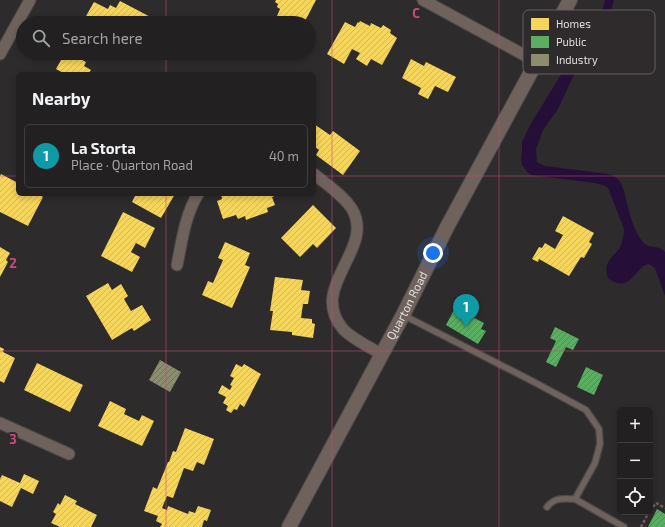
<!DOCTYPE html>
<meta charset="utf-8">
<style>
body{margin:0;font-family:"Exo 2",sans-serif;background:#2a282a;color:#f1f3f6}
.controls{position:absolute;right:12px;bottom:12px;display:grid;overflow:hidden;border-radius:6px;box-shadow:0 2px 6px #0003}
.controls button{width:36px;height:36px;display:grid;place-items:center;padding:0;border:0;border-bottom:1px solid #3f3e3f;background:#222021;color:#f1f3f6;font:20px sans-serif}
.you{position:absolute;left:433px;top:253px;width:14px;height:14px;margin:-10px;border:3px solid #fff;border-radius:50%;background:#1a73e8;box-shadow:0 0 0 6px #1a73e833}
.badge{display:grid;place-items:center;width:26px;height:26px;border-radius:50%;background:#0b8043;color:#fff;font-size:13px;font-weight:700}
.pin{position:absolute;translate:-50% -33px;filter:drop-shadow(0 1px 2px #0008)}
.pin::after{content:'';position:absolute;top:21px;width:14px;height:12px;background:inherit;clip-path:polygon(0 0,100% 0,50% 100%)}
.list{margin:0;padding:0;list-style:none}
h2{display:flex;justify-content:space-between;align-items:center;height:52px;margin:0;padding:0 16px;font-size:17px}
h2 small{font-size:13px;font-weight:400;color:#a2a3a5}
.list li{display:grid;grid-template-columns:26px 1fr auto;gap:12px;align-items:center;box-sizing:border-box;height:64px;margin:0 8px 8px;padding:0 8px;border:1px solid #3f3e3f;border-radius:6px}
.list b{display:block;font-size:15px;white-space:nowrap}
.list p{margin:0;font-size:13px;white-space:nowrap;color:#a2a3a5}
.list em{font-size:13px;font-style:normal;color:#a2a3a5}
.icon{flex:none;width:22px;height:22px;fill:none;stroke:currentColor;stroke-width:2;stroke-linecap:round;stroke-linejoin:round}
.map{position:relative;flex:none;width:665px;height:527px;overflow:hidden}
.search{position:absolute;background:#222021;box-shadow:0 2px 6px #0003;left:16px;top:16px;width:300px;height:44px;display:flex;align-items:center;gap:10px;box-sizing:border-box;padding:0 14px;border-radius:22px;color:#a2a3a5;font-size:15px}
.panel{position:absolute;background:#222021;box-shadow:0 2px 6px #0003;left:16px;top:72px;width:300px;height:124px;border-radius:6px}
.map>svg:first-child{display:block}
.water{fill:#250f38}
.homes{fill:url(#homes-hatch)}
.public{fill:url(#public-hatch)}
.industry{fill:url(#industry-hatch)}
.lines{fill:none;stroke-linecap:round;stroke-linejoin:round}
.service-casing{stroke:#4a4848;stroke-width:8}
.minor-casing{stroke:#4a4848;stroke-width:13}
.tertiary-casing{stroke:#4a4848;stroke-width:16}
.path{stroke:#6b625f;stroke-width:2.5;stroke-dasharray:3 2;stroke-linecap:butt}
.service{stroke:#6f615c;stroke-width:5.5}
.minor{stroke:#6f615c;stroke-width:11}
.tertiary{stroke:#6f615c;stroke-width:14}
.grid{fill:none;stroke:#ca497c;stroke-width:1;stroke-opacity:0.55}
.labels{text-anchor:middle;stroke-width:4;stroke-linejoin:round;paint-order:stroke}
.street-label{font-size:12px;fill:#e0dddd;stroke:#2f2a2b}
.key{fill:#2f2a2b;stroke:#646060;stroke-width:1}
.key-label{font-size:11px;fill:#e0dddd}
.grid-label{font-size:13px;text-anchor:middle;font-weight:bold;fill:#ca497c;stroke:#2f2a2b;stroke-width:4;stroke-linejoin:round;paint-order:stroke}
</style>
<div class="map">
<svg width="665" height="527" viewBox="0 0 665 527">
<defs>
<pattern id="homes-hatch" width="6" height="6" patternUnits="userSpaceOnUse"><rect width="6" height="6" fill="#f6d55c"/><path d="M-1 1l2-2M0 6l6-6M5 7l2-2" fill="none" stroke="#d2b857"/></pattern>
<pattern id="public-hatch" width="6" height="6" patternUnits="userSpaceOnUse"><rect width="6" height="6" fill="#5aae61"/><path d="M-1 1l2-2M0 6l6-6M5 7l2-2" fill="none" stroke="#538e58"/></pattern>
<pattern id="industry-hatch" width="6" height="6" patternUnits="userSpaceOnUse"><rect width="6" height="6" fill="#8c8c6e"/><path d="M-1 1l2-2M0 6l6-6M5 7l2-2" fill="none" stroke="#72725f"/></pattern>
</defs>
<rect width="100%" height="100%" fill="#2e2b2c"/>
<path class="water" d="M605,0H614L610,14L607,18L593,31L589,38L585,54L579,68L573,77L558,109L543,130L536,149L537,162L545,166L609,174C624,178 624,194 628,207C631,219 635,233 643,242C648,249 657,244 665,252V296L655,268L649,264C636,265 630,296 608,278C603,262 611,259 619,249C622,244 624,235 624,229L608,188L605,186L595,183L531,175L527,172L522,165L521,159L522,150V142L530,125L578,47L587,29L603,8Z"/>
<path class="homes" d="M276,0H316L304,23H274L280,9L277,7L278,4L275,2Z
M120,1L162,23H82L94,2L108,9L110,5L116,8Z
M360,21L370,26L371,23L381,28L383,25L391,30L390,33L397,38L382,65L371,59L367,66L356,59L360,53L352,49L344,64L327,54L345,22L355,27L358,22L359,23Z
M65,53H69L86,62L84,66L91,70L88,74H65L56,69Z
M108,53H125L121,60Z
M411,59L424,66L426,62L456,77L448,92L435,86L428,99L418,94L421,88L402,78Z
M314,124L330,135L333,131L360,151L343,175L316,155L319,150L314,146Z
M1,174L18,183V194H38L43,197L28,226L0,212V176Z
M136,194H175L161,218L132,202Z
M221,194H241V196L247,194H280L272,197L275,205L267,208L268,212L246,220L245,216L238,219L236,215L223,219L217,201L222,199Z
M313,205L336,228L317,248L313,244L300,257L281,238Z
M123,212L155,228L145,248L136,243L131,252L140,257L132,272L101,256Z
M563,216L594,233L589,242L592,244L584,258L581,257L569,276L539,259L538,262L532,259L539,247L542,248L545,243L555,249L563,235L555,231Z
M225,242L250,253L245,265L250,267L232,308L202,295L208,281L213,283L223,260L218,258Z
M0,247L10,253L6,260L8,262L0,277Z
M275,277L303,280L301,290L310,291L308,304H303L301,318L312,319V323L315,324L313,338L292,335V332L270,330L273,311H270Z
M108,283L112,290L121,284L128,296L124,299L131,311L142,305L151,320L134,331L132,328L112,340L86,296Z
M0,347L4,349L3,352L15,358L4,383L0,381Z
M37,363L83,385L70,412L24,390Z
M236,364L242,367L244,364L261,374L244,407L240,404L237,410L234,409L231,413L226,410L228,406L223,403L226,397L218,393L222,385L230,390L232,386L230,385L234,378L230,376Z
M110,401L126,409L124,414L139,421L142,415L154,421L142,446L98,426Z
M185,428L214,439L204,465L197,462L193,471L184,468L173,498L167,496L162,508L167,510L168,506L188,514L189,511L195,513L198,506L211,510L207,521L204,520L202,527H160L162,524L156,521L158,516L144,511L153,487L157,489L168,462H169L173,451L176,452Z
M24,474L39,481L33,494L21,488L12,507L0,501V479L2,475L20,483Z
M65,495L77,501L75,504L97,515L91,527H60L51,523L56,514L53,512L58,503L60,505Z"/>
<path class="public" d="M455,308L484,323L481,329L486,331L478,344L446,325Z
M555,327L579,339L573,350L566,347L556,367L546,362L556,341L550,338Z
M586,367L603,375L594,395L577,387Z
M657,509L665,514V527H648Z"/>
<path class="industry" d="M160,360L181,372L170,392L149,380Z"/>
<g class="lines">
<defs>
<path id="service" d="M403,315L534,382L586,410L599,429L600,444L595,463L575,499C563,499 555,497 547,507
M575,499L624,527"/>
<path id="minor" d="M423,0L537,62
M0,54L30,0
M314,174C327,185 343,195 352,209C376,249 307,287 343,329C352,339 370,347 381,354
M177,265C182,241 185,215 198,194
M0,423L69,454"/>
<g id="tertiary">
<path id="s1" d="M289,527L403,315L447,227L570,0"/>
</g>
</defs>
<use href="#service" class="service-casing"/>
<use href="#minor" class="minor-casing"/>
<use href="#tertiary" class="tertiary-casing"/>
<path class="path" d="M650,511L656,503L665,508
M641,527L649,512"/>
<use href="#service" class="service"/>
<use href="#minor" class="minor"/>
<use href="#tertiary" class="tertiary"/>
</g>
<path class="grid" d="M166,0V23M332,0V527M499,0V527M166,53V74M0,176H18M314,176H665M166,194V527M0,351H665"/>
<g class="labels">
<g class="street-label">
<text dy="4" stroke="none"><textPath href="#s1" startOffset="251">Quarton Road</textPath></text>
</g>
</g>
<rect x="523" y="10" width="132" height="64" rx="6" class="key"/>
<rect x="531" y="18" width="18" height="12" fill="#f6d55c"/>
<rect x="531" y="36" width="18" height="12" fill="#5aae61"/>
<rect x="531" y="54" width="18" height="12" fill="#8c8c6e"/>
<g class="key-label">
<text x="556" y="28">Homes</text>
<text x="556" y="46">Public</text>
<text x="556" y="64">Industry</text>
</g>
<g class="grid-label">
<text x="416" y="18">C</text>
<text x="13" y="268">2</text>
<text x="13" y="444">3</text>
</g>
</svg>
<div class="controls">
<button>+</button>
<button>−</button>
<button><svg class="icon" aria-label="locate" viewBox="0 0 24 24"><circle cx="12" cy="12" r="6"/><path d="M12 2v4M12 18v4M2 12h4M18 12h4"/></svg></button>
</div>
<div class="you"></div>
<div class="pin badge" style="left:466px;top:327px;background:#0f9aa8">1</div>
<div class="search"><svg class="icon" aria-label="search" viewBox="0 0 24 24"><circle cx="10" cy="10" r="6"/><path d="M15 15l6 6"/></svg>Search here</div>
<section class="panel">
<h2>Nearby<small></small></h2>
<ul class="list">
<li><span class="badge" style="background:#0f9aa8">1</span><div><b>La Storta</b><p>Place · Quarton Road</p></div><em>40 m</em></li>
</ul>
</section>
</div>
